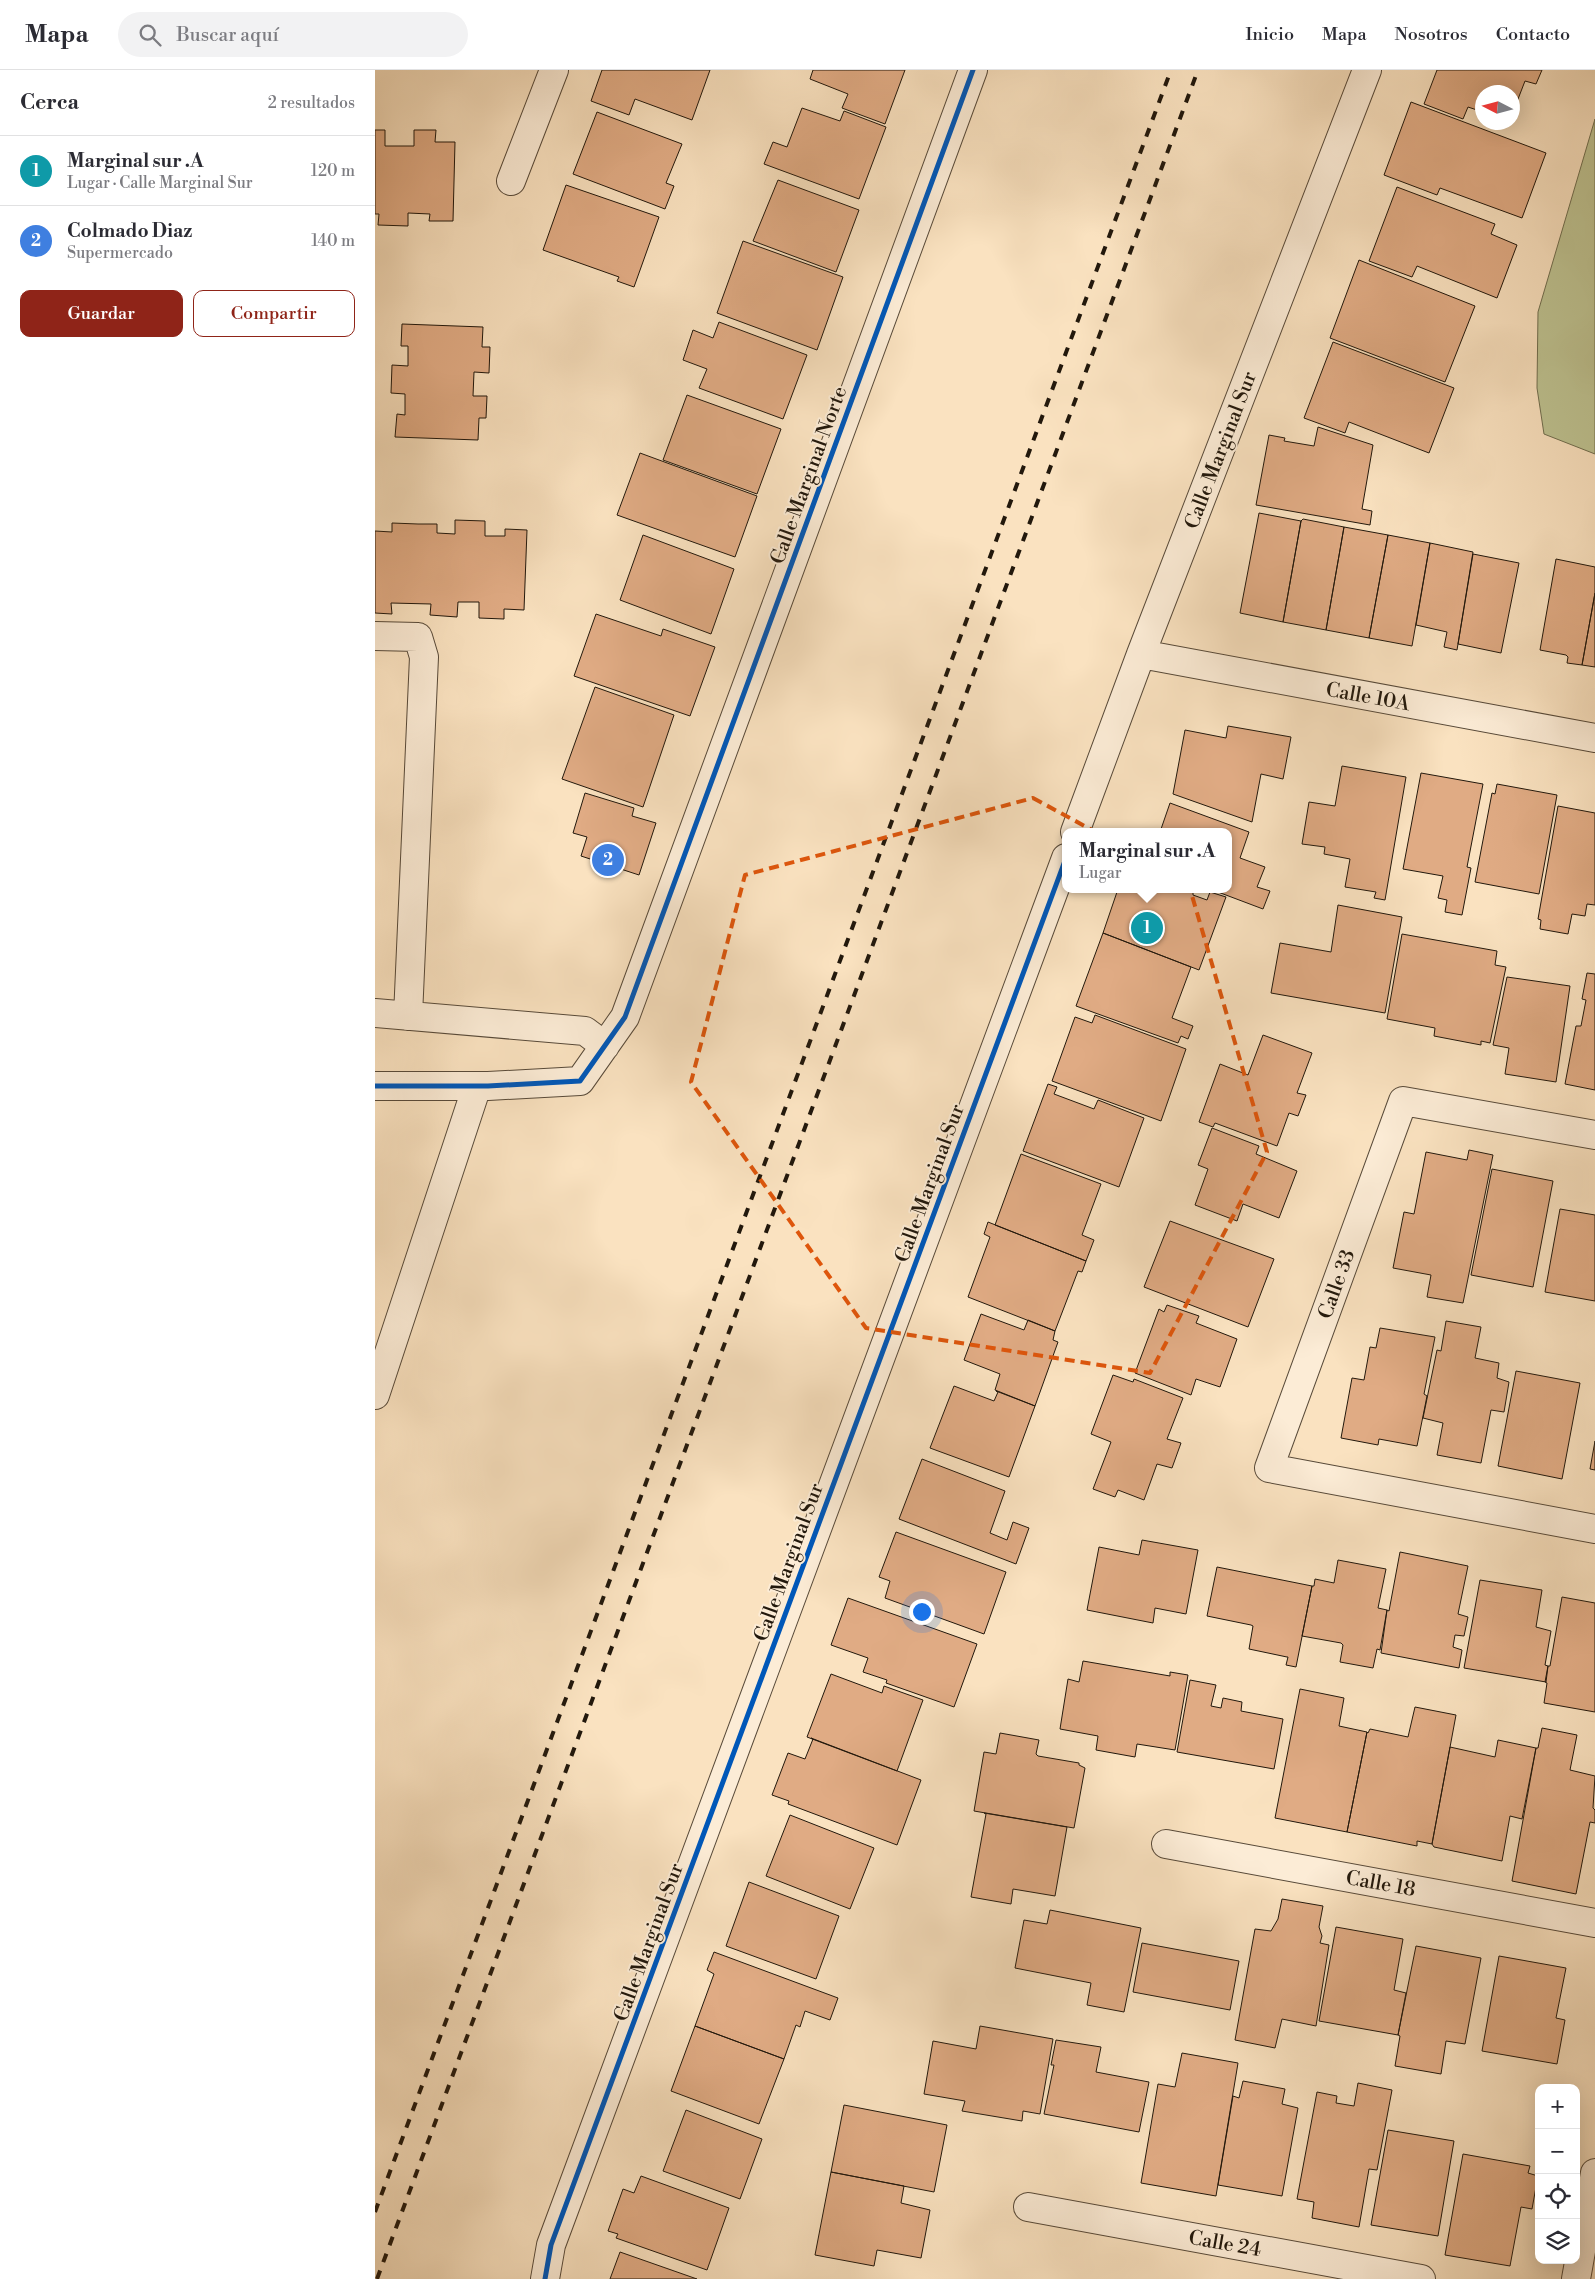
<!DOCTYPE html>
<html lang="es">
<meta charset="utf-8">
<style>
body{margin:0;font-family:"Libre Bodoni",serif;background:#f2f2f3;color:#2b2b33}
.controls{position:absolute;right:15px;bottom:15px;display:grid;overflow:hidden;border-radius:10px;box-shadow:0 5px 20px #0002}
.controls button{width:45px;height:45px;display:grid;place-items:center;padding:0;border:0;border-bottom:1px solid #e1e1e2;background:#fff;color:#2b2b33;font:25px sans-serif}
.compass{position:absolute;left:1100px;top:15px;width:45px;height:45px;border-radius:50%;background:#fff;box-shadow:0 5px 20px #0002;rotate:276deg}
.you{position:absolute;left:546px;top:1541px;width:18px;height:18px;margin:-12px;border:4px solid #fff;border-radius:50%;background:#1a73e8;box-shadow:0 0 0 8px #1a73e833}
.badge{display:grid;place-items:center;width:32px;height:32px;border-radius:50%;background:#8f2418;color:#fff;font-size:16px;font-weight:700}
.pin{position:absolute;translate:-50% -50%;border:2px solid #fff;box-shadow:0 1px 5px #0006}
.popup{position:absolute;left:687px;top:758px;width:170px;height:65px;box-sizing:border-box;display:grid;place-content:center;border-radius:10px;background:#fff;filter:drop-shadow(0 1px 4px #0005);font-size:16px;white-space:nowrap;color:#7c7c81}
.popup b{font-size:19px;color:#2b2b33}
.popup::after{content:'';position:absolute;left:50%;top:100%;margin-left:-10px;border:10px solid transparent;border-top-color:#fff}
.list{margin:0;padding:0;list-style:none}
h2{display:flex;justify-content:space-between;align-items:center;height:65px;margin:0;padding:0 20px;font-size:21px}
h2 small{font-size:16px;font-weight:400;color:#7c7c81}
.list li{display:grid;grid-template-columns:32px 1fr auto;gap:15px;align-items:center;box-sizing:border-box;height:70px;padding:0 20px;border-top:1px solid #e1e1e2}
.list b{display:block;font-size:19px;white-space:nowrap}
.list p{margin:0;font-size:16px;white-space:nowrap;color:#7c7c81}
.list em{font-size:16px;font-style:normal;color:#7c7c81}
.actions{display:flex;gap:10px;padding:15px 20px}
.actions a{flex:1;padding:11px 0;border:1px solid #8f2418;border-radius:10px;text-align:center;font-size:18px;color:#8f2418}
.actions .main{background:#8f2418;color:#fff}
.icon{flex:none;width:28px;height:28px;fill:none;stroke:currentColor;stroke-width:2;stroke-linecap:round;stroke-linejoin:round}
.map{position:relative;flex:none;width:1220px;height:2209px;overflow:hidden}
header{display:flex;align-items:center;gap:30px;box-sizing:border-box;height:70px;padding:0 25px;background:#fff;border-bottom:1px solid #e1e1e2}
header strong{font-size:24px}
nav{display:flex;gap:28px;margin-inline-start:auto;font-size:18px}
.search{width:350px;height:45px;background:#f2f2f3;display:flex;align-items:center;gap:12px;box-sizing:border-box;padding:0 18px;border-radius:28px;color:#7c7c81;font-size:19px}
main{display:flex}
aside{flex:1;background:#fff}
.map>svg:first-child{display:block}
.green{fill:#bec392;stroke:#706e4f}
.building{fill:#e0ab84;stroke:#22180c}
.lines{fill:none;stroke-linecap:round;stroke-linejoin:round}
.minor-casing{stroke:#584a39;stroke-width:30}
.minor{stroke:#fcecd6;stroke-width:28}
.rail{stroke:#22180c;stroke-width:4;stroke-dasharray:9 9;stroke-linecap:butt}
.cycleway-casing{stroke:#fcecd6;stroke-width:8}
.cycleway{stroke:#0057b8;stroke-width:5}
.marked{fill:none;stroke:#de560c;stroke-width:4;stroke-dasharray:10 6;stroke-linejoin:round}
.labels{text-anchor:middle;stroke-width:4;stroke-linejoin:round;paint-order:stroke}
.street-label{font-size:20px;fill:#22180c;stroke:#fcecd6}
</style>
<header>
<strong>Mapa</strong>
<div class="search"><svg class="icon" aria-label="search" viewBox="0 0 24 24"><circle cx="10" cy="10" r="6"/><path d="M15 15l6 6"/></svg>Buscar aquí</div>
<nav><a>Inicio</a><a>Mapa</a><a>Nosotros</a><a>Contacto</a></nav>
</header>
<main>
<aside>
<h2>Cerca<small>2 resultados</small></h2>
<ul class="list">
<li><span class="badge" style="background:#0f9aa8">1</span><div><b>Marginal sur .A</b><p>Lugar · Calle Marginal Sur</p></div><em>120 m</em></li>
<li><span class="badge" style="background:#3f7fe0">2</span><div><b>Colmado Diaz</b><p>Supermercado</p></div><em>140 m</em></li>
</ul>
<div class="actions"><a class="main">Guardar</a><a>Compartir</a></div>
</aside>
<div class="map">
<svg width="1220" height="2209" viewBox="0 0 1220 2209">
<rect width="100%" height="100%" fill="#fae2c0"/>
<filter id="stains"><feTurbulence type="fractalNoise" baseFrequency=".004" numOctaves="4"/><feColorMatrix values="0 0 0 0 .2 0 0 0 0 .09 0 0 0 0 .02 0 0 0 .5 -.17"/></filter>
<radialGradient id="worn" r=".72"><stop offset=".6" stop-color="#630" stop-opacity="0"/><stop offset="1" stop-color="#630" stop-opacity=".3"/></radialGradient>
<path class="green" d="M1220,49V384L1169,364L1162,318L1163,242Z"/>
<path class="building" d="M227,0H335L317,50L260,29L254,45L216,31Z
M438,0H530L510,54L467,38L473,24L435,9Z
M1062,0H1167L1161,14L1150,11L1138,42V22H1108V42L1093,37L1088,49L1049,34Z
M1036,32L1171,83L1147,148L1065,118L1062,125L1009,105Z
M427,38L465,51L469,41L511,57L484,129L389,94L398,72L412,77Z
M222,42L307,74L291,113L299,116L290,139L198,104Z
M0,60H10V76H39V60H61L60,72H80L78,151H54L55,144L33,143V156L3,155L4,144H0Z
M403,110L484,140L461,202L378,171Z
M191,115L284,147L259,217L242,211L244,207L168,180Z
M1022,117L1120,154L1116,164L1142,175L1122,228L1042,196L1037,207L994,191Z
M368,171L468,207L442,280L342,243Z
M984,190L1100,236L1070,312L955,268Z
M344,252L432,285L408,349L324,318L332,299L308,290L318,260L338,268Z
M27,254L108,257L107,277H115L114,303L99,302L98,326H112L111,348H104L103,370L20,367L22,344L30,345V324L16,323L17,295L33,296V276H26Z
M958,272L1079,318L1054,383L974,352L970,363L929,348Z
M312,325L406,359L382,424L288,390Z
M943,357L998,375L987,439L997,441L995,455L881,435L894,365L910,368L909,371L939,376Z
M265,383L382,426L360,487L242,445Z
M884,443L926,451L908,552L865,543Z
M928,449L969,457L951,560L908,552L926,451Z
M80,450L110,451V466H130V459L152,460L149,540L129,539V549L104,548V532H83L82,547L55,545L56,534L16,533L17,544L0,543V461L17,462V453L43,454H62V463L80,464Z
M969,457L1013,465L994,568L951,560Z
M268,465L359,499L336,564L245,530Z
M1013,465L1055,473L1037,576L994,568Z
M1055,473L1098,482L1082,580L1069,577L1072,562L1041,555Z
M1098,484L1144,493L1126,583L1083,574Z
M1181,489L1220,497V523L1207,595L1192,593L1193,587L1191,585L1165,580Z
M1220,523V597L1207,595Z
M221,544L286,566L288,559L340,577L315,646L199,606Z
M220,617L299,645L268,737L187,709Z
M853,656L916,667L908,709L886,704L877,752L798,724L810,660L851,668Z
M967,696L1031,707L1010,830L999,828L1001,822L970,817L975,789L949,784L950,777L927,774L934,732L960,736Z
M1046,703L1108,714L1092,797L1096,798L1087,845L1070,842L1072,830L1063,828L1068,806L1028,799Z
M1122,714L1182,725L1164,824L1100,812L1117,723L1120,724Z
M210,723L259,738L257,746L281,753L264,805L206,786L212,767L198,763Z
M795,733L874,762L865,788L890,797L882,817L895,821L888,839L835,819H853V762H785Z
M1183,736L1220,743V835L1212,834L1210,846L1197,844L1193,864L1165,859L1166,850L1163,849Z
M743,819H818V825L832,830L835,822L851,827L824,900L728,863Z
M963,835L1027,847L1010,943L896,923L905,873L956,882Z
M728,863L816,897L797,948L818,956L813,969L806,966L803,973L701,936Z
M1027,864L1122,881L1120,895L1131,897L1115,973L1106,971V975L1059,966L1060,958L1012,949Z
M1212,903L1220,904V1020L1190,1014L1201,956H1206L1211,930L1207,929Z
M1132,907L1195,916L1181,1012L1130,1004L1134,978L1118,975Z
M720,945L811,979L786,1051L677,1011L700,947L717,953Z
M888,965L937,983L922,1023L931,1025L923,1046L914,1043L902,1076L840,1053L838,1057L824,1052L845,994L873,1005Z
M673,1014L682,1017L679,1024L719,1039L723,1030L769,1048L744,1117L648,1081Z
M837,1058L884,1076L881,1084L922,1101L904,1148L868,1134L862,1151L820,1135L833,1099L823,1095Z
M1094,1080L1118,1085L1088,1233L1052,1227L1056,1205L1018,1198L1029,1142L1039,1144L1051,1082L1092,1090Z
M646,1084L726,1114L707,1165L719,1170L711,1191L620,1155Z
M1117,1099L1178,1111L1158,1217L1096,1205Z
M1185,1139L1220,1145V1231L1170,1222Z
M795,1151L899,1189L873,1257L769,1217Z
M613,1152L711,1191L707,1202L703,1201L680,1261L593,1227L615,1167L609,1164Z
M792,1235L824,1246L821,1253L862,1269L845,1317L821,1309L816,1325L760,1303L784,1239L789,1242Z
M606,1244L649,1260L653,1250L680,1261L678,1270L683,1272L660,1336L620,1320L625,1304L589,1290Z
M1071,1251L1106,1257L1100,1288L1124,1293L1122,1308L1134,1312L1129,1342L1116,1340L1106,1393L1062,1385L1068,1353L1048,1348L1062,1280L1066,1281Z
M1005,1258L1060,1267L1049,1324L1052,1326L1042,1376L1004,1369L1003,1375L966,1368L977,1308L989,1310L995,1277L1001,1278Z
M1141,1301L1205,1313L1187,1409L1123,1396Z
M738,1305L758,1312L759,1309L808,1328L792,1369L806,1373L797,1398L782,1394L769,1430L743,1420L740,1427L718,1419L736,1372L716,1364Z
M579,1316L619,1331L623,1322L621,1321L660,1336L634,1407L555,1378Z
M1220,1371V1400L1215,1399Z
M547,1389L630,1421L615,1463L632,1470L638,1452L654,1458L641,1494L524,1449Z
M521,1462L631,1502L609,1564L510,1528L515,1511L504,1507Z
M767,1470L823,1480L811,1544L780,1538L778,1553L712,1540L724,1477L764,1485Z
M1025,1482L1093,1496L1083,1544L1093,1547L1089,1566L1080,1565L1078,1577L1087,1580L1084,1598L1006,1583L1012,1540L1014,1541Z
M963,1490L1011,1499L1003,1538L1012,1540L1005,1580L1002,1579L998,1598L965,1592L968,1575L966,1573L927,1566L937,1516H939L940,1509L959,1513Z
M842,1497L937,1516L921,1597L911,1595L913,1587H912L874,1579L878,1556L876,1555L832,1546Z
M1105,1510L1167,1520L1161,1557L1176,1561L1170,1595L1173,1596L1171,1612L1089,1598Z
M1187,1527L1220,1533V1642L1169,1633L1172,1613L1170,1612L1173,1596H1175Z
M473,1528L602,1574L579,1637L511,1613L512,1610L488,1602L493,1588L456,1575Z
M708,1591L795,1606V1602L813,1605L800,1680L762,1674L760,1687L721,1680L723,1666L685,1659L693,1609L704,1612Z
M456,1604L507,1623L509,1616L548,1630L522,1701L432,1667Z
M815,1610L841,1615L836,1636L846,1638L848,1628L867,1632L866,1641L908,1649L899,1699L802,1682Z
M925,1619L969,1628L964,1656L992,1662L972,1762L900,1748Z
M1040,1637L1081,1645L1057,1774L1042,1771V1776L972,1762L992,1662L993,1663L995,1659L1033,1667Z
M1167,1658L1202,1665L1195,1700L1220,1706L1218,1738L1220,1740V1753L1215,1752L1201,1824L1137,1811L1161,1678H1163Z
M625,1663L664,1670L661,1684L663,1686L704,1693V1695L710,1698L699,1758L599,1741L609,1682L621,1684Z
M436,1668L546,1710L522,1775L413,1734L414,1731L397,1725L413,1683L430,1689L438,1669Z
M1123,1670L1161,1678L1147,1749L1135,1746L1127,1791L1059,1777L1057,1774L1075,1677L1120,1687Z
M609,1743L692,1757L680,1826L638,1819L636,1834L596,1827L611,1744Z
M415,1745L499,1778L475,1839L391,1806Z
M374,1812L464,1846L441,1909L351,1876Z
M907,1829L948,1836L944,1857L947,1866L945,1873L954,1875L941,1956L907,1949L900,1978L860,1970L880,1859L896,1861L903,1849Z
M675,1840L766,1858L749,1942L712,1935L716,1913L640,1898L649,1850L672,1854Z
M961,1857L1028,1869L1019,1920L1031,1923L1023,1965L944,1951Z
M767,1873L864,1891L855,1940L758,1922Z
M1041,1876L1106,1888L1090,1974L1071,1971L1066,2004L1020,1996L1025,1966L1023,1965Z
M339,1882L463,1928L455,1950L430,1941L425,1957L421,1955L409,1989L320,1956L339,1904L332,1900Z
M1124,1886L1191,1898L1181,1948L1190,1950L1182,1994L1107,1981Z
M320,1956L409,1989L384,2054L296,2021Z
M605,1956L678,1969L665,2044L648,2041L647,2051L587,2041L590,2031L549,2024L558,1971L601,1979Z
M681,1970L726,1977L721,2002L774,2012L764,2062L669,2044L679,1995H676Z
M807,1983L863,1993L841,2126L766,2113L783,2014L800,2017Z
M868,2011L910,2019L907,2034L923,2038L907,2126L843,2115L858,2026L864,2028Z
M983,2013L1017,2020L1002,2100L994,2099L984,2157L937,2148L939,2132L922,2129L942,2022L962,2026L961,2033L979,2036Z
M469,2035L572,2055L559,2122L456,2102Z
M311,2040L387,2069L365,2129L288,2101Z
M1013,2060L1079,2071L1063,2166L996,2155Z
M1088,2084L1155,2096L1153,2103L1163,2106L1157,2139L1146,2137L1135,2196L1070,2185Z
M456,2102L529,2116L526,2133L555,2140L546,2188L502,2180L499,2196L440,2185Z
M266,2106L354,2138L332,2200L241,2168L243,2164L233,2161L248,2119L259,2123Z
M245,2182L322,2209H235Z"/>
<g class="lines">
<defs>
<path id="minor" d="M136,111L179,0
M0,566L43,567L49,587L33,946
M766,584L1220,668
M700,762L766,584L992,0
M0,943L210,961L230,976
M0,1016H113L205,1011L250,947L598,0
M1220,1065L1028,1031L894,1398L1220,1459
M0,1325L102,1016
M791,1774L1220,1853
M653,2137L1046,2209
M170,2209L176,2175L691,788
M1201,2209L1220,2103"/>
</defs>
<use href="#minor" class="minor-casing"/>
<use href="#minor" class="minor"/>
<path class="rail" d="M0,2142L796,0
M2,2209L823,0"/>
<defs>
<path id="cycleway" d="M0,1016H113L205,1011L250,947L598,0
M170,2209L176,2175L691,788"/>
</defs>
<use href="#cycleway" class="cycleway-casing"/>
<use href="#cycleway" class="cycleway"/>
</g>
<path class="marked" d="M658,728L813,812L892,1082L775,1303L491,1258L316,1012L370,805Z"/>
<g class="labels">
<g class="street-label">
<text transform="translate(845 380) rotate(-69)" y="7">Calle Marginal Sur</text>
<text transform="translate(433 405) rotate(-70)" y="7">Calle Marginal Norte</text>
<text transform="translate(993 626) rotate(10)" y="7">Calle 10A</text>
<text transform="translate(554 1113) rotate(-70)" y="7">Calle Marginal Sur</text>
<text transform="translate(961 1214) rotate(-70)" y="7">Calle 33</text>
<text transform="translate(413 1492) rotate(-70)" y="7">Calle Marginal Sur</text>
<text transform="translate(1006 1813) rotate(10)" y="7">Calle 18</text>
<text transform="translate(273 1872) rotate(-70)" y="7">Calle Marginal Sur</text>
<text transform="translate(850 2173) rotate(10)" y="7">Calle 24</text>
</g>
</g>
<rect width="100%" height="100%" filter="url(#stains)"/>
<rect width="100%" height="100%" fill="url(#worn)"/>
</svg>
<div class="controls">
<button>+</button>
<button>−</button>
<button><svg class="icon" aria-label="locate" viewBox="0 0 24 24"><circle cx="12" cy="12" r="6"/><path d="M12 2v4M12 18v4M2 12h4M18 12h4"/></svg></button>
<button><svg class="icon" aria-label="layers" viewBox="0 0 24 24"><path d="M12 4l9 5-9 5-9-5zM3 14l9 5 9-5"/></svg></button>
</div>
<svg class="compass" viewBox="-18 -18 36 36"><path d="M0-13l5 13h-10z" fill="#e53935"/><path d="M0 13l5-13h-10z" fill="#7c7c81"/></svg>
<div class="you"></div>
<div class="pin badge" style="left:772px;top:858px;background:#0f9aa8">1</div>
<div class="popup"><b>Marginal sur .A</b>Lugar</div>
<div class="pin badge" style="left:233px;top:790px;background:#3f7fe0">2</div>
</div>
</main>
